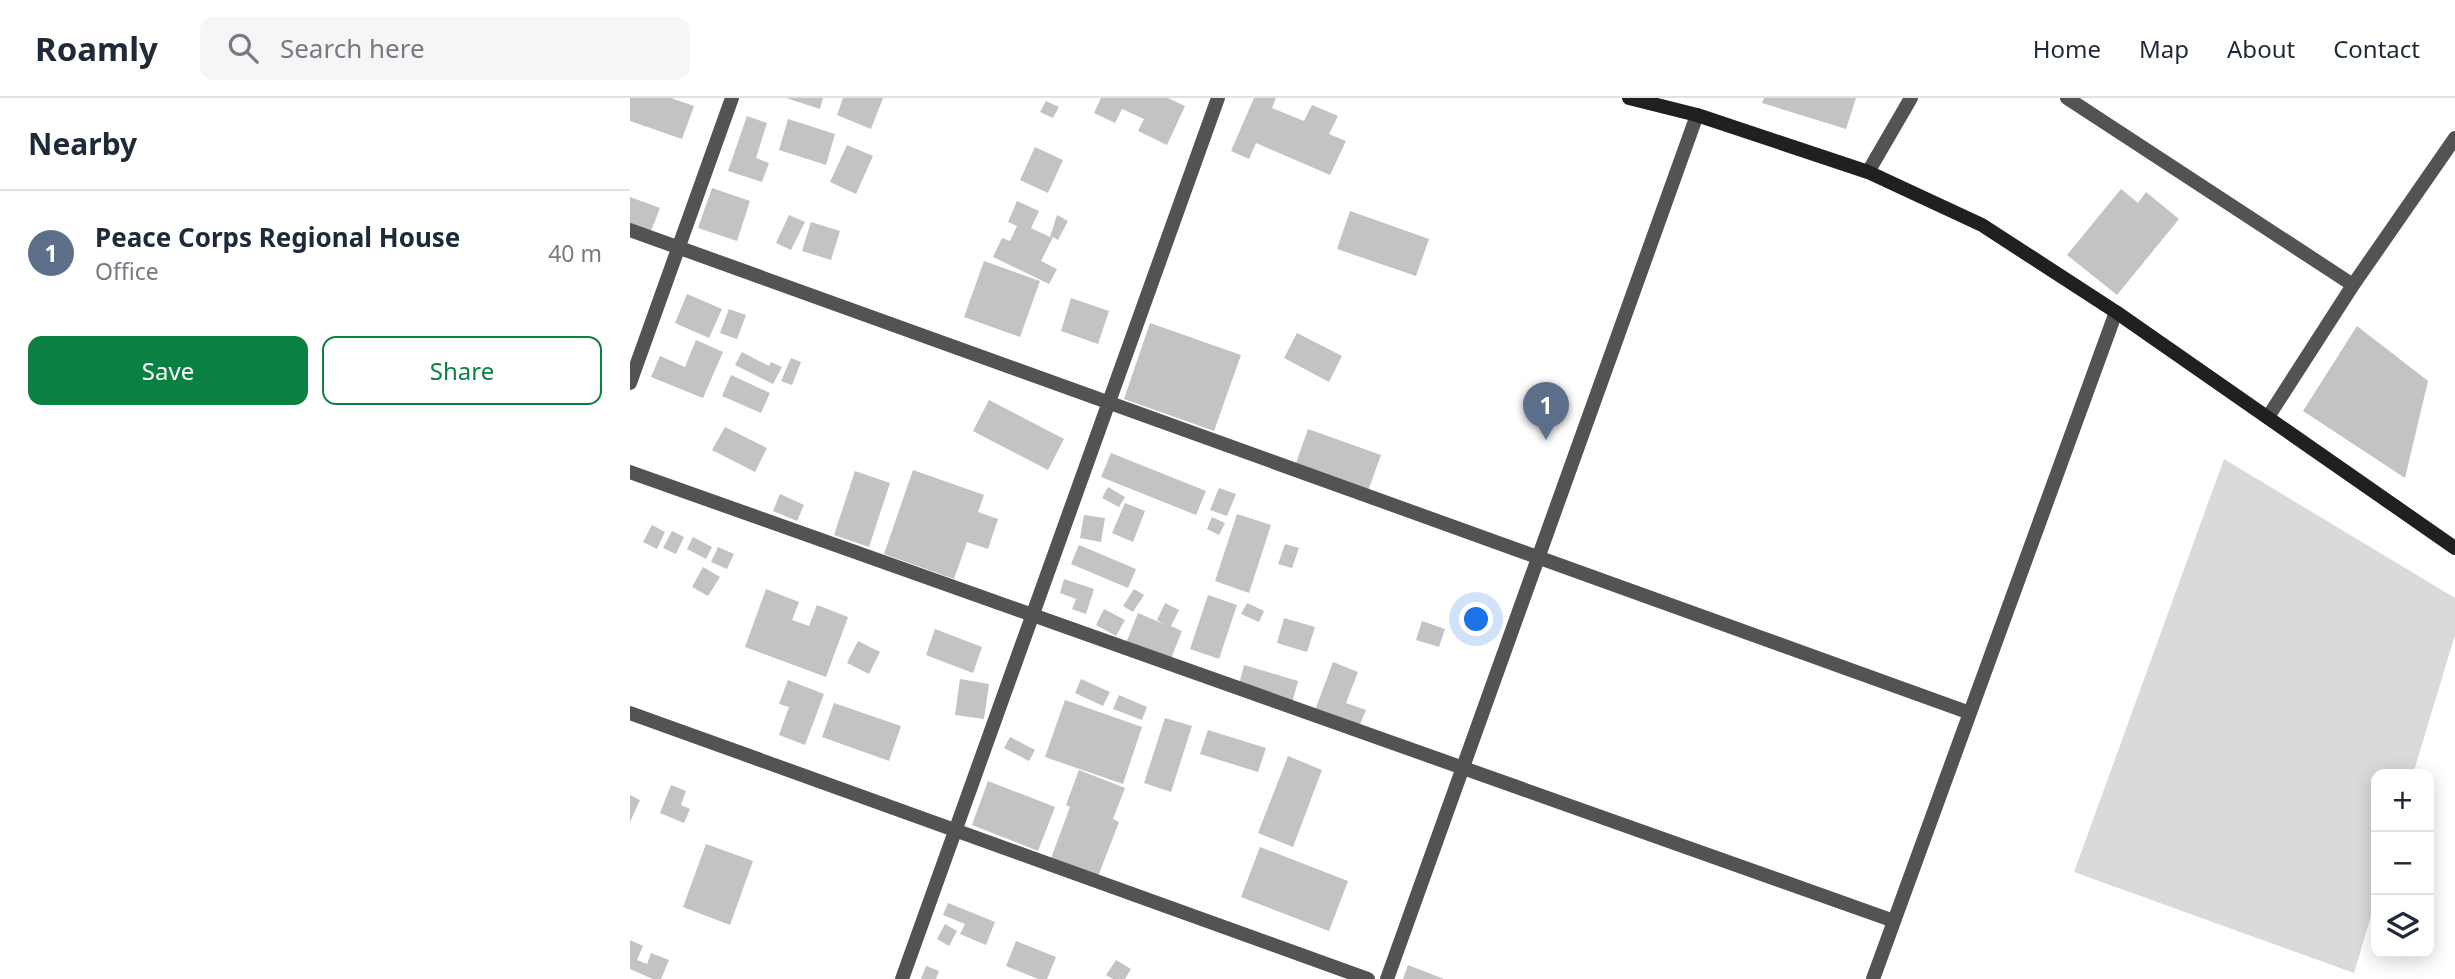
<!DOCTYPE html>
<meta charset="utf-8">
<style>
body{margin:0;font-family:"Noto Sans",sans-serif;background:#f6f6f7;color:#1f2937}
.controls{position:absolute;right:21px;bottom:21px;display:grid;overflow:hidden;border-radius:14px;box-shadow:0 4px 18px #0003}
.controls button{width:63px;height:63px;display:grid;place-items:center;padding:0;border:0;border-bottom:2px solid #e0e1e3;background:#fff;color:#1f2937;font:35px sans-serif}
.you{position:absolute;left:847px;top:522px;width:24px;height:24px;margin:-18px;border:5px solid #fff;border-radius:50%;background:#1a73e8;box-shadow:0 0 0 10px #1a73e833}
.badge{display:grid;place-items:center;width:46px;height:46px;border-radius:50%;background:#0b8043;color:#fff;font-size:23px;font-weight:700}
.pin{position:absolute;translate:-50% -58px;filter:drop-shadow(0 2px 4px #0008)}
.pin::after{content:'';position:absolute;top:37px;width:24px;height:21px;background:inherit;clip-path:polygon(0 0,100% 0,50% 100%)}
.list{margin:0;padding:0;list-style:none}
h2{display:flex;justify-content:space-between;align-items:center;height:91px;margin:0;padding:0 28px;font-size:30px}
h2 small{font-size:23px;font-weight:400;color:#747a83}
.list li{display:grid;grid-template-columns:46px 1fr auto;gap:21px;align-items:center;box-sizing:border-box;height:126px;padding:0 28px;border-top:2px solid #e0e1e3}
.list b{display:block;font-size:26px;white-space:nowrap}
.list p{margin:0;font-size:23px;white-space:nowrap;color:#747a83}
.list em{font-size:23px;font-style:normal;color:#747a83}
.actions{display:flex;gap:14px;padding:21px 28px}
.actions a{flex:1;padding:16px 0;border:2px solid #0b8043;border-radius:14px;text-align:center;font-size:24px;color:#0b8043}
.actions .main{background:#0b8043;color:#fff}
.icon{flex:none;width:38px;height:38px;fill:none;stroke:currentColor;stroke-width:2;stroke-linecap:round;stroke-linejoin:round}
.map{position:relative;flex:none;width:1825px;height:881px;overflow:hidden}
header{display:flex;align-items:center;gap:42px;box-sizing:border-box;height:98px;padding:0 35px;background:#fff;border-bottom:2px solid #e0e1e3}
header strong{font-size:33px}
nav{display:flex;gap:38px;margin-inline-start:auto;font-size:24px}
.search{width:490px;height:63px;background:#f6f6f7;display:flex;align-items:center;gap:18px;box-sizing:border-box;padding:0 24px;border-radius:14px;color:#747a83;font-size:26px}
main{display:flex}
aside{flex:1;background:#fff}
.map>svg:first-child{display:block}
.green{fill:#dadada}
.building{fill:#c3c3c3}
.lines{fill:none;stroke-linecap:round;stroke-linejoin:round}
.street{stroke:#535353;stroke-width:14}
.secondary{stroke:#202020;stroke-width:14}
</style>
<header>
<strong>Roamly</strong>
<div class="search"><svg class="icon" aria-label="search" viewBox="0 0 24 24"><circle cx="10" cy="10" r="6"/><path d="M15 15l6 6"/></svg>Search here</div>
<nav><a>Home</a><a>Map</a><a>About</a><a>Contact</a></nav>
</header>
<main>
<aside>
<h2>Nearby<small></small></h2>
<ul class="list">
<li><span class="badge" style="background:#5c6f8a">1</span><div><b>Peace Corps Regional House</b><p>Office</p></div><em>40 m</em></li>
</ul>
<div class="actions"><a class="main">Save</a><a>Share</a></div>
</aside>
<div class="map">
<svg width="1825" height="881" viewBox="0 0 1825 881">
<rect width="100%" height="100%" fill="#fff"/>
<path class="green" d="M1594,361L1825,500V537L1783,676H1746V801L1724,875L1444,774Z"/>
<path class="building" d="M0,0H41L64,8L52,41L0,23Z
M156,0H193L190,11Z
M213,0H253L241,31L207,17Z
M471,0H538L555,8L537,47L508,33L514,21L492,11L485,25L464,15Z
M624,0H646L642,10L674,23L682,7L708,18L699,36L716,43L700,77L626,45L619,61L601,53Z
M1134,0H1226L1216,31L1132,5Z
M416,3L429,9L423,20L410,14Z
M117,18L137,25L126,60L139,65L132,84L98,73Z
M158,21L205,36L196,67L149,52Z
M217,47L243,58L226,96L200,84Z
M405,49L433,62L418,95L390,82Z
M82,90L120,103L107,143L68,130Z
M1491,91L1508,105L1516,94L1549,121L1487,197L1437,157Z
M0,99L30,110L19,138L0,130Z
M387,103L409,113L401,130L420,139L427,117L438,123L428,142L423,139L411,163L427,171L419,186L363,159L372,140L380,143L387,128L378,124Z
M720,113L799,141L786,178L707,151Z
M159,117L175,124L161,152L146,145Z
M181,124L210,133L201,162L172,153Z
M354,163L410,183L390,239L334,219Z
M57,196L92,211L79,240L45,225Z
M441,200L479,213L468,246L431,233Z
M99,211L116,217L107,241L90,235Z
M520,225L611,257L584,333L494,301Z
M1727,228L1798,283L1775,380L1673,313Z
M667,235L712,258L699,284L654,260Z
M66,242L93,254L73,300L21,279L30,258L55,269Z
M112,254L139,268L141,264L152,269L143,286L105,267Z
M161,260L171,264L162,287L151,283Z
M101,277L140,295L131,315L92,298Z
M359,302L434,341L418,372L343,333Z
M95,329L137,350L125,374L82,352Z
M678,331L751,357L738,393L665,368Z
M481,355L576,393L566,417L471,379Z
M283,372L354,397L348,414L368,421L358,451L337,444L324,481L254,456Z
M225,373L260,385L239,449L204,437Z
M478,389L495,399L489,409L472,400Z
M589,390L606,396L597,418L580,412Z
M150,396L174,407L167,423L143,413Z
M495,405L515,413L503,444L482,435Z
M607,416L641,427L619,495L585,483Z
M454,417L475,420L471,444L450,440Z
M582,419L595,425L589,437L577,431Z
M22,427L35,434L27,451L13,444Z
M42,433L54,439L46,456L33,450Z
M63,439L82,449L76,461L57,451Z
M655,446L669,450L662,470L648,466Z
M449,447L506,471L498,490L441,466Z
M88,449L104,456L97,471L81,464Z
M73,469L90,479L78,498L62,489Z
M434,481L464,491L456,516L442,511L446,501L430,495Z
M136,491L169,504L162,522L179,528L187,507L218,519L196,579L115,549Z
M504,491L514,497L503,514L493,508Z
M578,497L607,507L589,561L560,551Z
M535,505L549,512L541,528L552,533L540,563L496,545L508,515L536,527L527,522Z
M617,505L634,513L629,524L611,516Z
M474,511L495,522L486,538L466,527Z
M654,520L685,529L677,554L647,545Z
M792,523L815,531L809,549L786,542Z
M305,531L352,549L343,575L296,557Z
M228,543L250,554L239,576L217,565Z
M703,564L728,574L716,605L736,612L728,631L684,615Z
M614,567L668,583L661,609L607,594Z
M330,581L359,586L354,621L325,617Z
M451,581L480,594L473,608L445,595Z
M158,582L194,596L175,647L149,637L159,609L149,606Z
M489,597L517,609L512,622L483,611Z
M435,602L512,629L493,686L415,659Z
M204,605L271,628L259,663L192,639Z
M535,620L562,628L541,694L514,685Z
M578,632L636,650L628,674L570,656Z
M380,639L405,652L399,663L374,650Z
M658,658L692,672L663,749L628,735Z
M449,672L495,690L483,721L489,724L467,781L420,763L440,709L436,707Z
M358,683L425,709L408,753L342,727Z
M41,687L56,693L51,707L60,711L54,725L30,715Z
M0,697L10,702L0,724Z
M76,746L123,763L100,827L53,809Z
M630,749L718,783L699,833L611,799Z
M318,805L365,824L356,847L330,836L335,826L313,817Z
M315,826L327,833L319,848L307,841Z
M0,842L13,848L7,862L17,866L21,855L39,862L31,881H23L0,871Z
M386,843L426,859L417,881H408L376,868Z
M486,862L501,871L495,881H483L476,877Z
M778,867L814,881H773Z
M296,868L309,873L306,881H291Z"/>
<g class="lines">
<path class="street" d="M1437,0L1723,187
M1238,74L1281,0
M0,132L1340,615
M0,285L102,0
M1638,319L1723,187L1825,40
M0,374L1264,823
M0,615L738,881
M272,881L588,0
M757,881L1067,17
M1243,881L1486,214"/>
<path class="secondary" d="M999,0L1067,17L1238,74L1352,127L1486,214L1825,450"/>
</g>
</svg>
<div class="controls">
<button>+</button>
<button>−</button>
<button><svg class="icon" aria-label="layers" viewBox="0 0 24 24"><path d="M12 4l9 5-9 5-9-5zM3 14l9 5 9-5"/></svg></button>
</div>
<div class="you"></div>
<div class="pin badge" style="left:916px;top:342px;background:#5c6f8a">1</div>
</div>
</main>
